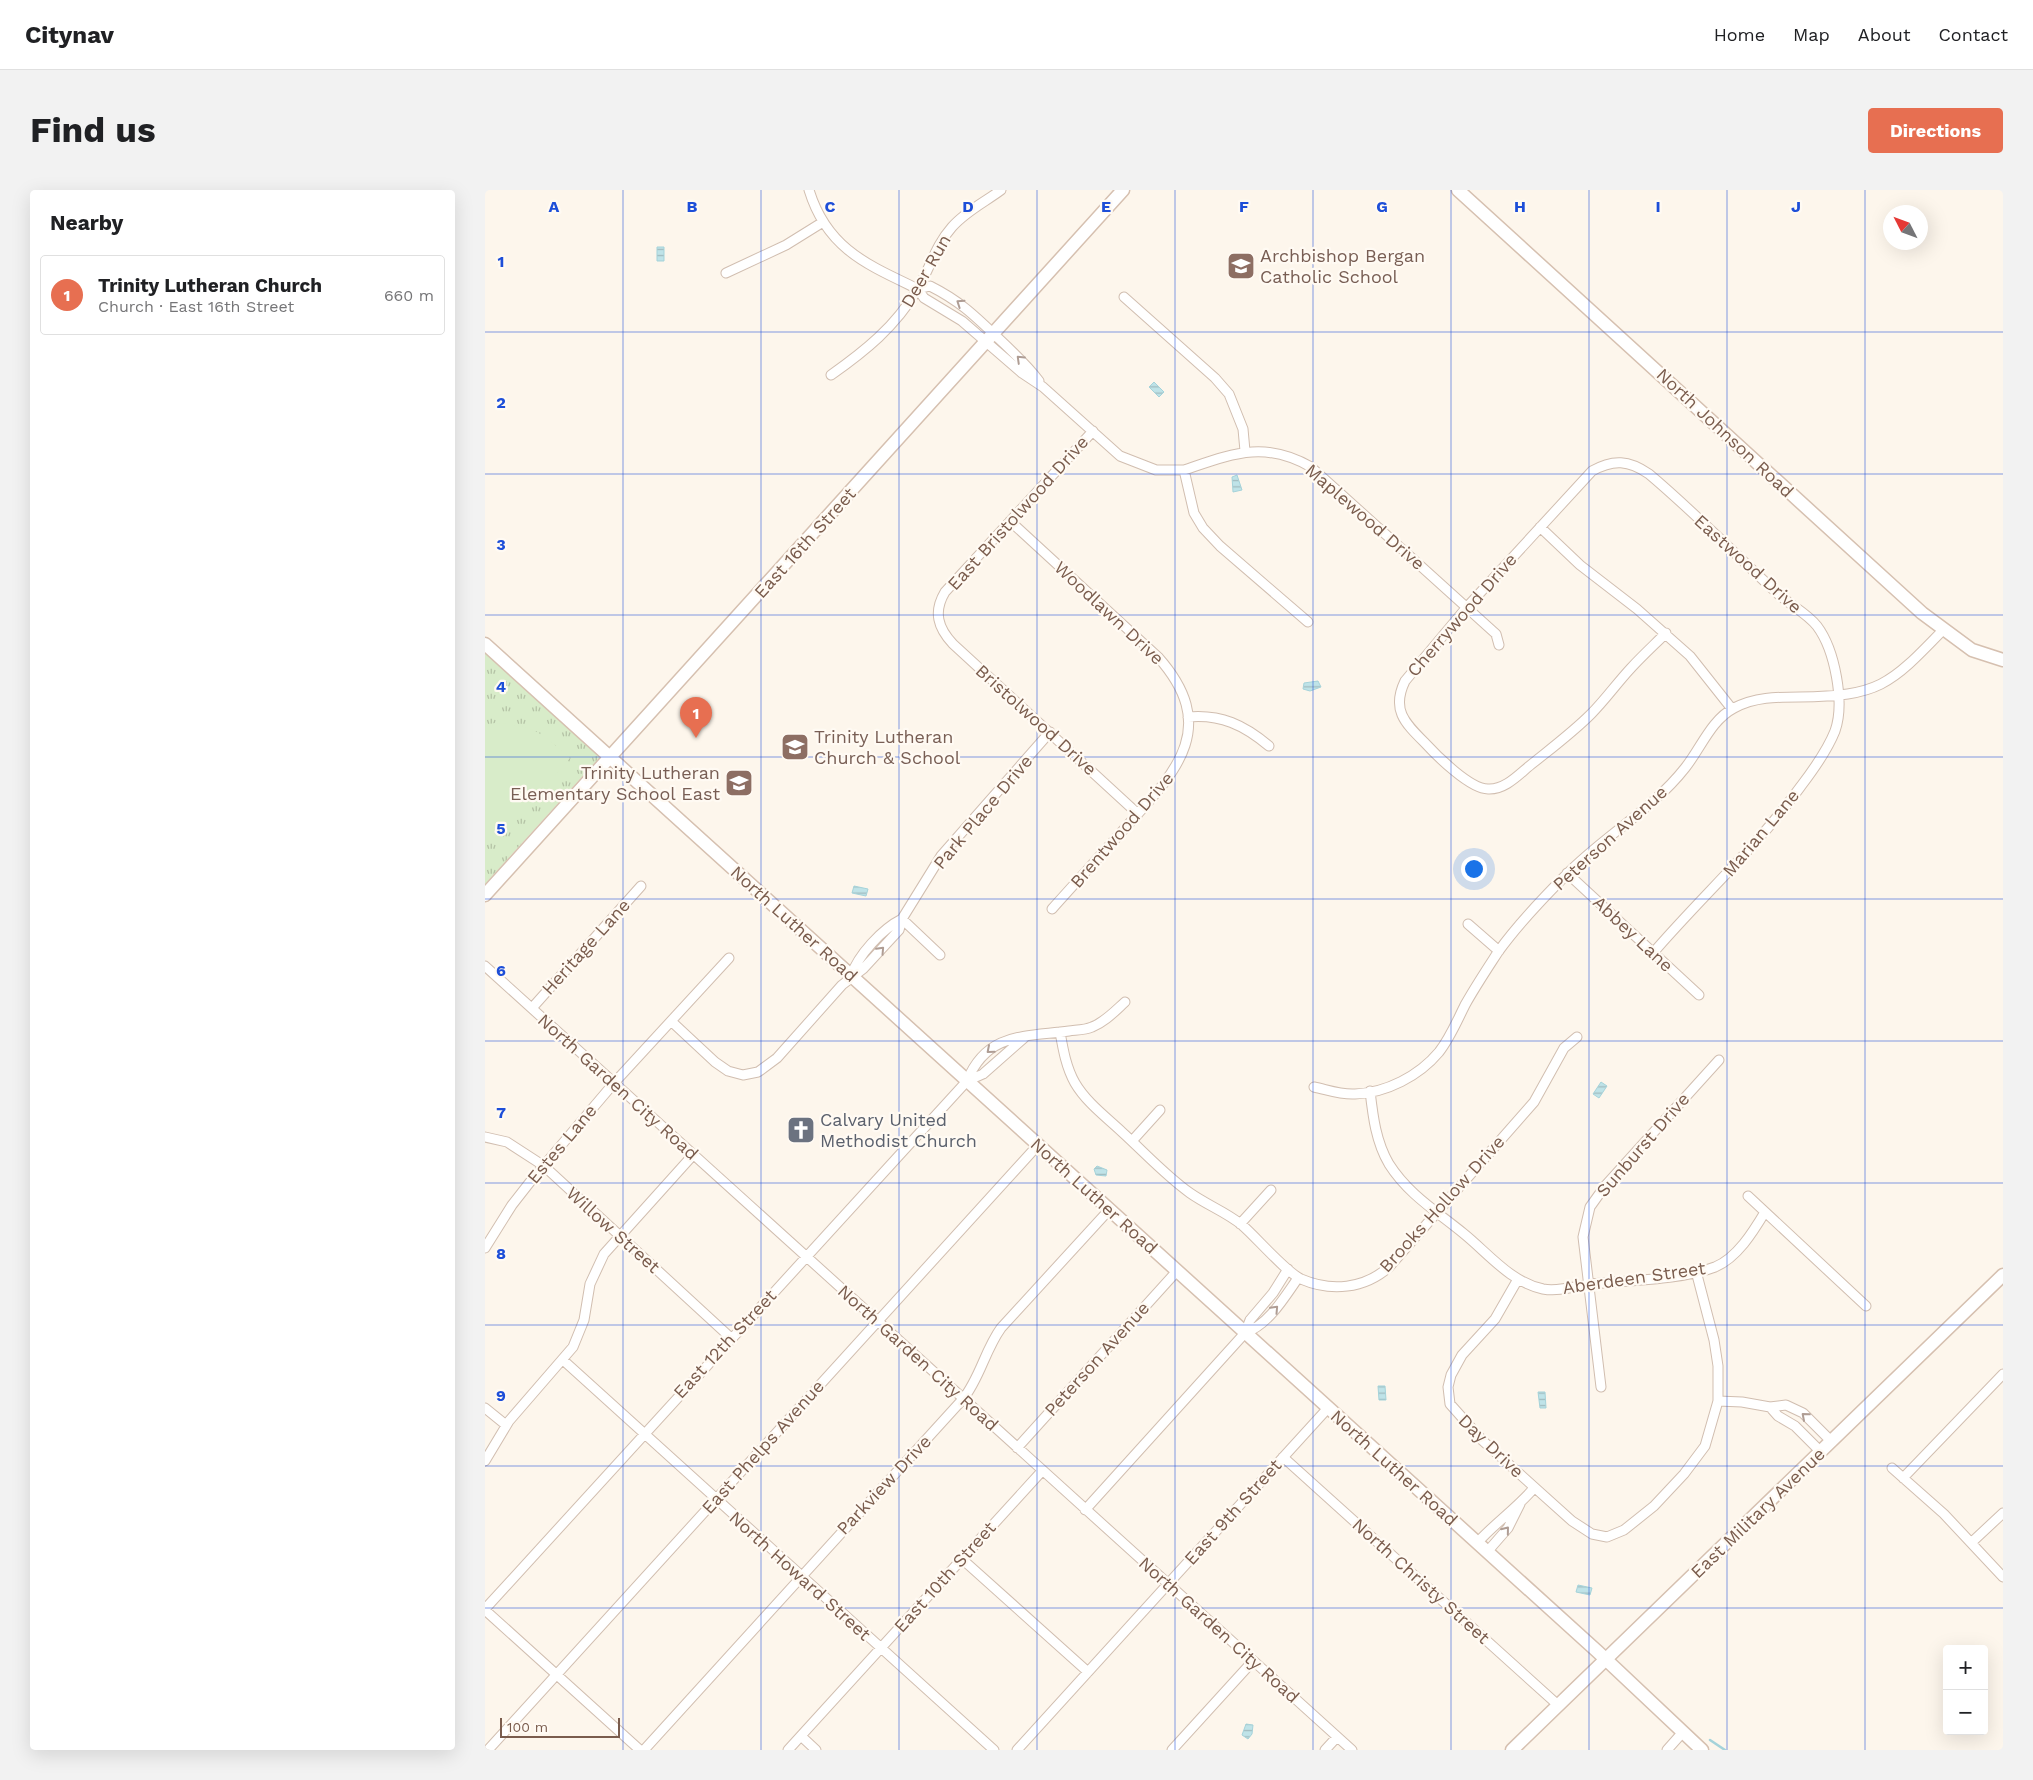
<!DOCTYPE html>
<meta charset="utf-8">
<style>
body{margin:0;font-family:"Work Sans",sans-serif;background:#f2f2f2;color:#202124}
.controls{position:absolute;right:15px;bottom:15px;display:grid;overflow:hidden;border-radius:5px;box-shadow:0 5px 20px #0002}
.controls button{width:45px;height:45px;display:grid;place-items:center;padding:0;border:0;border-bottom:1px solid #e0e0e0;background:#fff;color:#202124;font:25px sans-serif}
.compass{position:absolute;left:1398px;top:15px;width:45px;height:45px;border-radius:50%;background:#fff;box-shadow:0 5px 20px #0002;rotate:312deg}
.scale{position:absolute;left:15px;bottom:12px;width:120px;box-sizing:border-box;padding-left:5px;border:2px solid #7a5c4d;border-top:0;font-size:14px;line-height:18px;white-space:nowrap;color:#7a5c4d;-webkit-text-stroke:4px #fffaf3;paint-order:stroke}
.you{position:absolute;left:988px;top:678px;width:18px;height:18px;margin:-12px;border:4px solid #fff;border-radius:50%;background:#1a73e8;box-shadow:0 0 0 8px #1a73e833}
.badge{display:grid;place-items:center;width:32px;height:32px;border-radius:50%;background:#e76f51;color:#fff;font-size:16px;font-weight:700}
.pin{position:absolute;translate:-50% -41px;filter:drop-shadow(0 1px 2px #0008)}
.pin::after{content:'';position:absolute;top:26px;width:18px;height:15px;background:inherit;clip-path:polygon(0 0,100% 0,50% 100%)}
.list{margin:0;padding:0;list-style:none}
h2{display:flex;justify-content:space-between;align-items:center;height:65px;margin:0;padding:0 20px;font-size:21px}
h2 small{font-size:16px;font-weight:400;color:#757577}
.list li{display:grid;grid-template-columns:32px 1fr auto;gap:15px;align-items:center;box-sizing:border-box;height:80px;margin:0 10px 10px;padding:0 10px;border:1px solid #e0e0e0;border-radius:5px}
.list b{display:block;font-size:19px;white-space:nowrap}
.list p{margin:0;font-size:16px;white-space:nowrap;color:#757577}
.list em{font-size:16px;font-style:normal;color:#757577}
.map{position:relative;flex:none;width:1518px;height:1560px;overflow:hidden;border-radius:5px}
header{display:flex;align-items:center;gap:30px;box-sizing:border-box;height:70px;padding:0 25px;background:#fff;border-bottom:1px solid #e0e0e0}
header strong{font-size:24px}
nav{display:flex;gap:28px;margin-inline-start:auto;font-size:18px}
.intro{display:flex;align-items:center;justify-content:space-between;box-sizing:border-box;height:120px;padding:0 30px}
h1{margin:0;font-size:35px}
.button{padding:12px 22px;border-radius:5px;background:#e76f51;color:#fff;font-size:18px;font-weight:700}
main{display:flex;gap:30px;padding:0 30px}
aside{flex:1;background:#fff;border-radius:5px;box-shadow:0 5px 20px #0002}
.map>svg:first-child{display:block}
.park{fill:url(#park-tufts)}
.garden{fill:#d8ecc9}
.water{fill:url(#water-rules);stroke:#a5d3da}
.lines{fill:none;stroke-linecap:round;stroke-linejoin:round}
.stream{stroke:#a5d3da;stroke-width:2.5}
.street-casing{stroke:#d1beb0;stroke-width:11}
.secondary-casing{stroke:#d6c0b0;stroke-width:15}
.street{stroke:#fff;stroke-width:9}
.secondary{stroke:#fff;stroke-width:12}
.oneway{stroke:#af9d94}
.grid{fill:none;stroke:#1d4ed8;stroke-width:1;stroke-opacity:0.55}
.labels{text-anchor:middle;stroke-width:4.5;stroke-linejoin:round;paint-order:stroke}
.education-label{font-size:18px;fill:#785e54;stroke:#fffaf3;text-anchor:start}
.street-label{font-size:18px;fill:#7a5c4d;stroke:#fffaf3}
.worship-label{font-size:18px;fill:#5b616d;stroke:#fffaf3;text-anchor:start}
.grid-label{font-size:16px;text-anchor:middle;font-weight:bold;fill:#1d4ed8;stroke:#fffaf3;stroke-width:4.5;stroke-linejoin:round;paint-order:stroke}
</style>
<header>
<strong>Citynav</strong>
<nav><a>Home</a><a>Map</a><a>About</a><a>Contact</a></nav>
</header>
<div class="intro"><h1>Find us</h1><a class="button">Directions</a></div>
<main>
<aside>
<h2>Nearby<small></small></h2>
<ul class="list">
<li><span class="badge">1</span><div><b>Trinity Lutheran Church</b><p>Church · East 16th Street</p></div><em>660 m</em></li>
</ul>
</aside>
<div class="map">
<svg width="1518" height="1560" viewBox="0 0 1518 1560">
<defs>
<pattern id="park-tufts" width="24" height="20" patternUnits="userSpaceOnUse" patternTransform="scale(1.25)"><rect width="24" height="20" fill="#d8ecc9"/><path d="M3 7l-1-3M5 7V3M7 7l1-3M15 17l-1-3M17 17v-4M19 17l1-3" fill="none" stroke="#b4c2a5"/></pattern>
<pattern id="water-rules" width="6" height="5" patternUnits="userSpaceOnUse" patternTransform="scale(1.25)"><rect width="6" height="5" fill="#bfe3e8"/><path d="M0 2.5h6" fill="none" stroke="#a0bbbe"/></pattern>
</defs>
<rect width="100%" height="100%" fill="#fdf6ec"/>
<path class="park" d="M0,462L115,567L0,694Z"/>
<path class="garden" d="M10,533C51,536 55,542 85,568L14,650L0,651V535Z"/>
<path class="water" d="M172,57H179V71H172Z
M669,192L679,202L674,207L664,197Z
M752,285L757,300L748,302L747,287Z
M833,491L836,497L825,501L818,499L819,493Z
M369,696L383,699L381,706L367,703Z
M1116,892L1122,896L1114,908L1108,904Z
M612,976L622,980L621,986L611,985L609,979Z
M893,1196H900L901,1210H894Z
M1053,1202H1060L1061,1218H1055Z
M1093,1395L1107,1398L1105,1405L1091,1402Z
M761,1534L768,1535L767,1544L763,1549L757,1545Z"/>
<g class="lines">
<path class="stream" d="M1225,1550L1240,1560"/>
<defs>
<path id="street" d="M324,0C342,59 383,75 433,99L439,108L477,131L537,183L558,197L635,266L671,280H699C747,264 779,250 826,277L1011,444L1014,455
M241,83L301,55L338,32
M433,99L445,96C475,111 490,126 513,148C528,162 542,175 554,191
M639,107L730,188L744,204L758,239L760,261
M346,185C380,161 410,137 432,100C445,79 450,56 467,37C481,21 500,12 516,0
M608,241L460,402C448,422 453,438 468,454L653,624
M699,280L709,323L718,338L735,356L823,432
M525,331L673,467C735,537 692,581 641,637C617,664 592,691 567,719
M1055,337L1095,375L1152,419L1205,466L1247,519
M703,527C736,524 759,535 784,556
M1082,683L1214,805
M417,729L455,765
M983,734L1014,761
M1168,763C1217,706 1272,657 1316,596C1329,579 1342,561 1350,541C1360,513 1350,460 1332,436C1322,423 1303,414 1291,402C1249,363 1208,321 1164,284C1144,270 1128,269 1107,281L982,417L920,491C906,520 920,533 940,553C952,566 985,599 1003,599C1021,600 1035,583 1048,573C1068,557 1088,542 1106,524C1120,510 1132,493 1146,478C1157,466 1169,455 1181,443
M0,776L867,1560
M366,786C373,765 397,739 417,729
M47,818L156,696
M186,831L230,872L243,881L258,885L273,882L292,868L357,795L378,779L414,740L417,729L456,666L565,542
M575,842C578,859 581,877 590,893C601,912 621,927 637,942C659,962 681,986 705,1003C722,1015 741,1022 757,1035C771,1047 801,1082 816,1089C846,1102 879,1099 904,1077L1049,912L1079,858L1092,847
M482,891L498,884L540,847
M829,897C843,900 856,905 870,904C901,903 934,886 954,862C965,848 972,831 980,815C990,797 1002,779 1013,762C1033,734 1058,708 1082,684C1119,646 1167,620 1200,578C1216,558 1226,530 1249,518C1270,507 1291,507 1314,507C1394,506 1404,496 1458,440
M885,901C888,927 891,952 904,974C923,1004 951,1021 978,1043C1003,1063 1025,1092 1058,1099C1074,1102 1091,1096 1106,1094C1144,1090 1196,1090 1230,1077C1252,1068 1268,1042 1280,1022
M0,947L22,952L59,976L246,1148
M647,951L675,920
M1263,1006L1381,1116
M755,1034L786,1000
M0,1058L27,1015L45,992L129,893L244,768
M1033,1089L1010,1129L977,1165L966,1185L963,1197L965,1214L998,1251L1087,1331L1107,1344L1122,1347L1139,1340L1169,1316L1199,1284L1220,1256L1233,1211V1176L1229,1150L1211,1081
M760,1143C784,1134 799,1108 813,1088
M78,1170L509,1560
M1116,1197L1098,1047L1105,1017L1120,996L1234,870
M1233,1211L1257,1212L1285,1217L1301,1215L1318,1223L1347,1252
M1285,1217L1293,1226L1310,1236L1336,1262
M0,1218L21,1235
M532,1258L692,1081
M798,1267L1073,1515
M0,1271L24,1231L88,1157L99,1130L105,1094L119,1064L208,965
M1407,1278L1459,1324L1518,1387
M1418,1288L1518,1184
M600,1320L760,1143L765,1130L788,1103L803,1079
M1487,1352L1518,1323
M992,1353C1010,1333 1032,1318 1049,1298
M1002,1362L1023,1338L1035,1314
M477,1369L603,1482
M0,1419L482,891C502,842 540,847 584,841C591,840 600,840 607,837C620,832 630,821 640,812
M0,1420L155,1560
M316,1546L331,1560
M3,1560L553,955
M159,1560L478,1209C495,1188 500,1160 516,1138L624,1020
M303,1560L557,1281
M532,1560L843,1218
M687,1560L768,1471
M840,1560L852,1547
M1182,1560L1198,1542"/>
<path id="secondary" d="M973,0L1437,423L1487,460L1518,470
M0,454L1113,1462L1217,1560
M0,705L638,0
M1027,1560L1518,1085"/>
</defs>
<use href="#street" class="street-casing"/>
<use href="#secondary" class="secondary-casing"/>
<use href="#street" class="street"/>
<use href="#secondary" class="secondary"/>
</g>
<defs><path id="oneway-chevron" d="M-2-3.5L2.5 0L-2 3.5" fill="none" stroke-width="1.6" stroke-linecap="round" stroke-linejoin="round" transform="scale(1.25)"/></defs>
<g class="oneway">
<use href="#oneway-chevron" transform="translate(475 113) rotate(-146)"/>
<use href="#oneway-chevron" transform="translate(535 169) rotate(-136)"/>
<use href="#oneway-chevron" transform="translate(396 760) rotate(-47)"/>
<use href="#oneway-chevron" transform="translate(505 860) rotate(139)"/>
<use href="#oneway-chevron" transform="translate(790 1119) rotate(-47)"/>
<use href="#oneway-chevron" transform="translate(1320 1226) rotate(-139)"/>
<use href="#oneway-chevron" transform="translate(1021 1340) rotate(-51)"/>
</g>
<path class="grid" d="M138,0V1560M276,0V1560M414,0V1560M552,0V1560M690,0V1560M828,0V1560M966,0V1560M1104,0V1560M1242,0V1560M1380,0V1560M0,142H1518M0,284H1518M0,425H1518M0,567H1518M0,709H1518M0,851H1518M0,993H1518M0,1135H1518M0,1276H1518M0,1418H1518"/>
<defs>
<symbol id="school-square" viewBox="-11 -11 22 22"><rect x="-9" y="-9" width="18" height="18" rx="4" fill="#8d6e63" stroke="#fffaf3"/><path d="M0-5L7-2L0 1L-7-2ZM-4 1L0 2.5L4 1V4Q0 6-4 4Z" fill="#fff"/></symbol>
<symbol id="church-square" viewBox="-11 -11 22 22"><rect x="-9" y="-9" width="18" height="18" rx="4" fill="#6b7280" stroke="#fffaf3"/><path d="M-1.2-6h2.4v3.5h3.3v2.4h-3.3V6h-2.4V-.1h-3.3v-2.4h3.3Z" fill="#fff"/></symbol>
</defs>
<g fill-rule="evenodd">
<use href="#school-square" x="740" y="60" width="32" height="32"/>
<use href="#school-square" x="294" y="541" width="32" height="32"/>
<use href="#school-square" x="238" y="577" width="32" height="32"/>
<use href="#church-square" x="300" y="924" width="32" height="32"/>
</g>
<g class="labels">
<g class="education-label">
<text x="775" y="72">Archbishop Bergan<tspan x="775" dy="21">Catholic School</tspan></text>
<text x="329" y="553">Trinity Lutheran<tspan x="329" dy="21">Church &amp; School</tspan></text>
<text x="235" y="589" text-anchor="end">Trinity Lutheran<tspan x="235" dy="21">Elementary School East</tspan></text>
</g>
<g class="street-label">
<text transform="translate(441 81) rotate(-60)" y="6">Deer Run</text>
<text transform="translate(1240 243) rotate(43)" y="6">North Johnson Road</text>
<text transform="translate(533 323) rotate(-48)" y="6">East Bristolwood Drive</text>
<text transform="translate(880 327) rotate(41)" y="6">Maplewood Drive</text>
<text transform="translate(320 353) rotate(-48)" y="6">East 16th Street</text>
<text transform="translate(1263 374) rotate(42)" y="6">Eastwood Drive</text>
<text transform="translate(624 423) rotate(43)" y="6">Woodlawn Drive</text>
<text transform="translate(977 425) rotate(-49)" y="6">Cherrywood Drive</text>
<text transform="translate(551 530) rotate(42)" y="6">Bristolwood Drive</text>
<text transform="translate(498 622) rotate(-50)" y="6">Park Place Drive</text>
<text transform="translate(637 640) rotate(-49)" y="6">Brentwood Drive</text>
<text transform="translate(1276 643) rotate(-50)" y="6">Marian Lane</text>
<text transform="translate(1125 648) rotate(-42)" y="6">Peterson Avenue</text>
<text transform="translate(309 734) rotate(42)" y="6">North Luther Road</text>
<text transform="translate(1148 744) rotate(43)" y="6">Abbey Lane</text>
<text transform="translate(101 757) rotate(-48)" y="6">Heritage Lane</text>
<text transform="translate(133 897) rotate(42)" y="6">North Garden City Road</text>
<text transform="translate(77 954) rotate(-50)" y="6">Estes Lane</text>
<text transform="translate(1158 955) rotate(-49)" y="6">Sunburst Drive</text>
<text transform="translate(609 1006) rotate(42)" y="6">North Luther Road</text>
<text transform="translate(957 1014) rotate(-48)" y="6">Brooks Hollow Drive</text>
<text transform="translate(128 1040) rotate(42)" y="6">Willow Street</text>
<text transform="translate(1149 1088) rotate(-8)" y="6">Aberdeen Street</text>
<text transform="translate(240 1154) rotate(-47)" y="6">East 12th Street</text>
<text transform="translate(433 1168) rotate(42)" y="6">North Garden City Road</text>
<text transform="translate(612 1169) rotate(-48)" y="6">Peterson Avenue</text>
<text transform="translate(1006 1256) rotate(44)" y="6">Day Drive</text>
<text transform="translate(278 1257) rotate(-48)" y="6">East Phelps Avenue</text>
<text transform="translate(909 1278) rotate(42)" y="6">North Luther Road</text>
<text transform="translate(399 1295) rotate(-47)" y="6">Parkview Drive</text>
<text transform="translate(748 1322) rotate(-48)" y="6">East 9th Street</text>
<text transform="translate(1273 1323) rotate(-44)" y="6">East Military Avenue</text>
<text transform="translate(315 1386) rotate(42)" y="6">North Howard Street</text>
<text transform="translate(460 1387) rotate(-48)" y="6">East 10th Street</text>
<text transform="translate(936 1391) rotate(42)" y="6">North Christy Street</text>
<text transform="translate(734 1440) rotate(42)" y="6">North Garden City Road</text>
</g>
<g class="worship-label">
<text x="335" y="936">Calvary United<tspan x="335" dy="21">Methodist Church</tspan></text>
</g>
</g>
<g class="grid-label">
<text x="69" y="22">A</text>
<text x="207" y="22">B</text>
<text x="345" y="22">C</text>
<text x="483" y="22">D</text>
<text x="621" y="22">E</text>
<text x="759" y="22">F</text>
<text x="897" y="22">G</text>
<text x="1035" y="22">H</text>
<text x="1173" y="22">I</text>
<text x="1311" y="22">J</text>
<text x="16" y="77">1</text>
<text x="16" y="218">2</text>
<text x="16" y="360">3</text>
<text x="16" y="502">4</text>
<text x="16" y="644">5</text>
<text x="16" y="786">6</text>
<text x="16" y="928">7</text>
<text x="16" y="1069">8</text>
<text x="16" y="1211">9</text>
</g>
</svg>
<div class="controls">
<button>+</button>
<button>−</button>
</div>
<svg class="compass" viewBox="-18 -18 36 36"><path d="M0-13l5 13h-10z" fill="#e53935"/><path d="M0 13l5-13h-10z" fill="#757577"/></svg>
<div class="scale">100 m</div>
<div class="you"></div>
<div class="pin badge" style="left:211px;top:548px">1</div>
</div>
</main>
